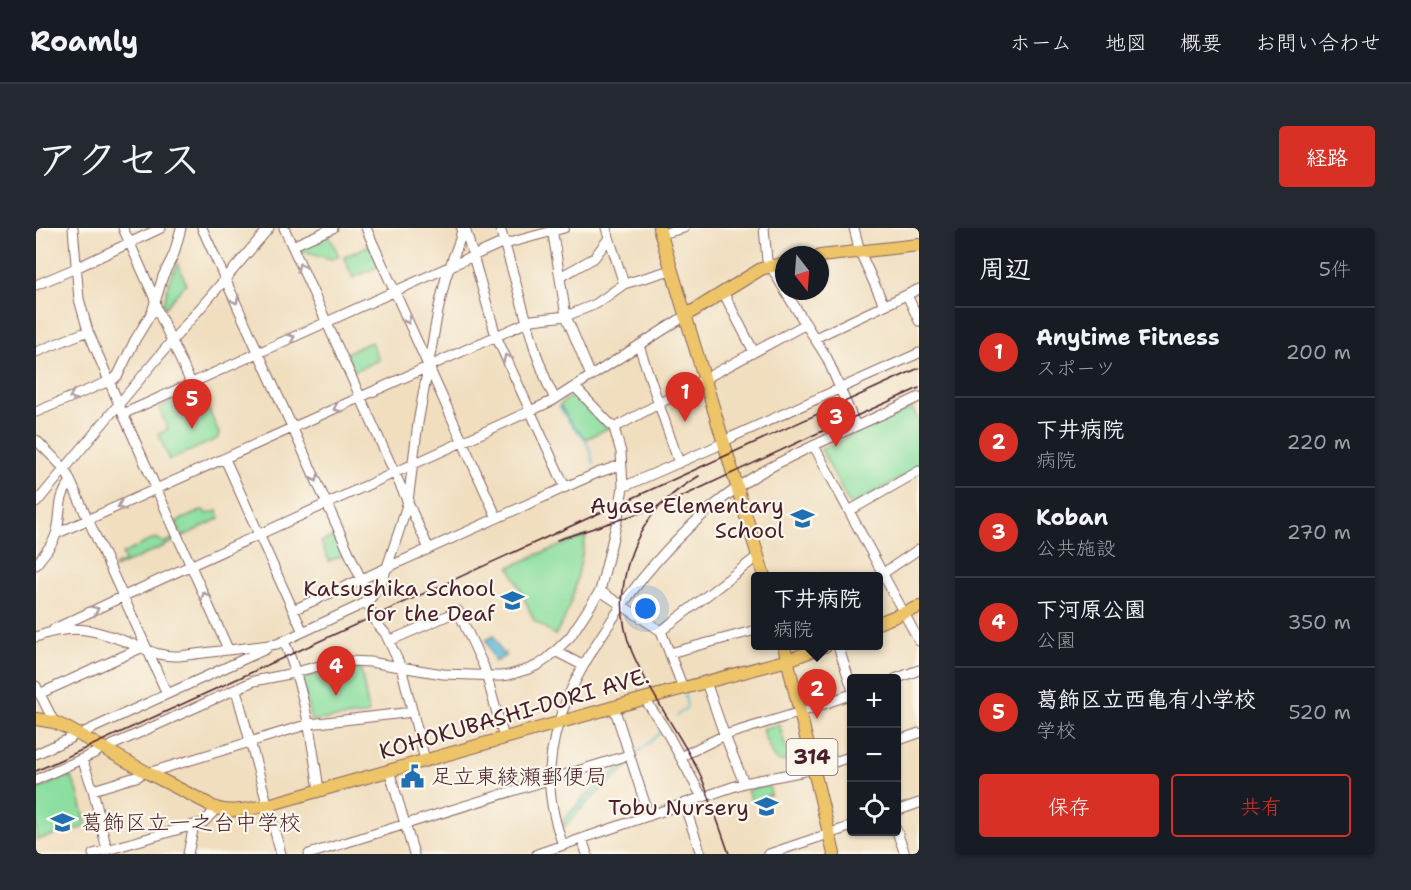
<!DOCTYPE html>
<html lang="ja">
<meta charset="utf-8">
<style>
body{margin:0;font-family:"Shantell Sans","Klee One",sans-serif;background:#242831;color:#f1f3f6}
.controls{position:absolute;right:18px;bottom:18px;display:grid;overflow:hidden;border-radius:6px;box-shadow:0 2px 4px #0004}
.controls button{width:54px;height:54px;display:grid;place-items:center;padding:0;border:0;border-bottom:2px solid #363941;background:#171b24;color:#f1f3f6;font:30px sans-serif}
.compass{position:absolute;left:739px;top:18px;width:54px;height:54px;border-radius:50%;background:#171b24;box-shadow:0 2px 4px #0004;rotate:163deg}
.you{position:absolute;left:610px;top:381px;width:21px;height:21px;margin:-15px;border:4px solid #fff;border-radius:50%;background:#1a73e8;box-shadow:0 0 0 9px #1a73e833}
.badge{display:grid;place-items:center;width:39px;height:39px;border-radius:50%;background:#d93025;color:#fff;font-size:20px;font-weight:700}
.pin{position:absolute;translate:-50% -50px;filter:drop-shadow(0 2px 3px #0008)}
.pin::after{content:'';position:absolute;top:32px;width:21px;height:18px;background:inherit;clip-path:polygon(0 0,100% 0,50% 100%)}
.popup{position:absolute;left:715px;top:344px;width:132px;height:78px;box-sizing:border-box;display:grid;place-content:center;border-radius:6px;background:#171b24;filter:drop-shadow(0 2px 4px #0005);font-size:20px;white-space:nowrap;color:#9ea1a6}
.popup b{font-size:22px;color:#f1f3f6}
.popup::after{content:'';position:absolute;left:50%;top:100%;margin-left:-12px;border:12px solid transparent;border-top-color:#171b24}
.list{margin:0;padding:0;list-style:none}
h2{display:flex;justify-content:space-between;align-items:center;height:78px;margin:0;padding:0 24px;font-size:26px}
h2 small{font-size:20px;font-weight:400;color:#9ea1a6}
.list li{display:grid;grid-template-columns:39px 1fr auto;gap:18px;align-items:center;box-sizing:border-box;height:90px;padding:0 24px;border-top:2px solid #363941}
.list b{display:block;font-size:22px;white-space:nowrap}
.list p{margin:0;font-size:20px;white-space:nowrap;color:#9ea1a6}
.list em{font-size:20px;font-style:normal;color:#9ea1a6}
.actions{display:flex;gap:12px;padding:18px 24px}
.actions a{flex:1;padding:14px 0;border:2px solid #d93025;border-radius:6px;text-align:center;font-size:21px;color:#d93025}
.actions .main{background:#d93025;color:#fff}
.icon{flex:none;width:33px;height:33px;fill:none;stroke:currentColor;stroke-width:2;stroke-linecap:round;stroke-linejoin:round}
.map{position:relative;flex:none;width:883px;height:626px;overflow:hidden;border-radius:6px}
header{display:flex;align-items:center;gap:36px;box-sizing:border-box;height:84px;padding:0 30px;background:#171b24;border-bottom:2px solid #363941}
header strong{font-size:28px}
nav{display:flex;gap:33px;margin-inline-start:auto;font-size:21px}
.intro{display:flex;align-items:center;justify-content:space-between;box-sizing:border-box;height:144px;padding:0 36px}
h1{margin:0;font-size:42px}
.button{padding:15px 27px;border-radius:6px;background:#d93025;color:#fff;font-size:21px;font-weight:700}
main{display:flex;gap:36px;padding:0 36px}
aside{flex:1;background:#171b24;border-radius:6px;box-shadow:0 2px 4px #0004}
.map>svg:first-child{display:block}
.green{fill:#8cdfa0;stroke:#6b7f66;stroke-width:1.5}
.water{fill:#59b8d7;stroke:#526c81;stroke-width:1.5}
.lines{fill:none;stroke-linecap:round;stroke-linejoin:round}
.stream{stroke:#59b8d7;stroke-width:1.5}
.minor-casing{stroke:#84625f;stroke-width:11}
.major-casing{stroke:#84625f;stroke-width:14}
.minor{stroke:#fff;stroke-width:9}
.major{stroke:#eec469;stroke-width:12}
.rail{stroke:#4a1f2b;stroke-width:1.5}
.oneway{stroke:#ae9aa0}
.labels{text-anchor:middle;stroke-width:4.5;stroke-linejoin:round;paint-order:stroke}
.shield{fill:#fbf7ec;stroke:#7f6065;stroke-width:1.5}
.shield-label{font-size:21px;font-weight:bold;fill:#4a1f2b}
.poi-label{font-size:22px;fill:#4a1f2b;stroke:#fbf7ec;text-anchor:end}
.street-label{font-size:22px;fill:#4a1f2b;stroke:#fbf7ec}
</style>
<header>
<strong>Roamly</strong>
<nav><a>ホーム</a><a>地図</a><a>概要</a><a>お問い合わせ</a></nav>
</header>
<div class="intro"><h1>アクセス</h1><a class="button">経路</a></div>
<main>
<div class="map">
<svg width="883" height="626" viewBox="0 0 883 626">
<rect width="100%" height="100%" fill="#fbf7ec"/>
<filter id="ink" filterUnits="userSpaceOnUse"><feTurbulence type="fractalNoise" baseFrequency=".0167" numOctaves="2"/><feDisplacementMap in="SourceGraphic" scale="12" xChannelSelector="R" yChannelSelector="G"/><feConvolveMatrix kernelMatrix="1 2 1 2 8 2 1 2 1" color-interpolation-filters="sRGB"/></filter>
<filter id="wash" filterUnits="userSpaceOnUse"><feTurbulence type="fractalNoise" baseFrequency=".008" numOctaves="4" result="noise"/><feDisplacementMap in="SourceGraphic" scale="24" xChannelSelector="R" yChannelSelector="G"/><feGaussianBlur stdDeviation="1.35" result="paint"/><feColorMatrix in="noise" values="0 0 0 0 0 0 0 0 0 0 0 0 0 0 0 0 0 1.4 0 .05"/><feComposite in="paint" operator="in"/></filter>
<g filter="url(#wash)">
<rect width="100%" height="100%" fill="#f0debf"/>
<path class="green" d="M293,7L303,28L295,31L271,24L265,26L263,22L264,20Z
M334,17L343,38L317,50L308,29Z
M142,36L150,55L129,80L127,77L135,48Z
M335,114L343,132L318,143L310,125Z
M164,161L183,205L181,211L133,232L123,206L132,201L123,180Z
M538,166H540L572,200L550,211L534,194L524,177Z
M876,180L883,193V240L816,277L813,276L785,221Z
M167,282L171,286L181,283L184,290L146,309L140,294Z
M301,307L310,326L293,333L285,314Z
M550,308C543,339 538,381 519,407L498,392L474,339L503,326Z
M119,310L124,312L127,315L138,310L139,313L79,340L78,338L89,333L86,326Z
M325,441L333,486L275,493L266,451L294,442Z
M743,496L750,520L752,519L755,532C737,537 736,529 731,513H730L726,501Z
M591,533L592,538L551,575L528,599L527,593L549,568Z
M30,549H35L41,561L50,595L49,599L0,612V562Z
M733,557L735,567L730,568V571L716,574L711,562Z"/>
<path class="water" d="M458,408L466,426L469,425L470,428L459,434L450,412Z"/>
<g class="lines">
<path class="stream" d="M523,178L533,194L549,211L554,222L558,237
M641,488L651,479L649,467
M599,527L625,504
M528,593L550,570L590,535"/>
</g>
</g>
<g filter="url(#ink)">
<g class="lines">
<defs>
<path id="minor" d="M37,0L43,71L52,103L87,186L192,421
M87,0L118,69L121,81L155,155
M166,0L334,371
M248,0L393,321
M330,0L461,290
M429,0L460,108L529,259
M464,0L500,125L512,157L519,171
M516,0L530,88L555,148
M570,0L588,56
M728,0L731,32L748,61
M818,0L824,24L848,77
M625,6L648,0
M469,16L528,0
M256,18L297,0
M524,49L558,30L573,10
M0,57L40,40L125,0
M749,63L791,130L820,198
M687,64L718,124
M871,67L883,93
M779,110L883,61
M603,118L643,235
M0,124L52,103
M0,184L78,151L82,147L99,112L116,84L127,48L138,26L145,0
M87,186L468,14
M578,200L770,96
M0,212L29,241L112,423L131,466
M778,218L883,413
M189,231L267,404
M587,259L679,219L696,209L883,125
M0,275L130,120L233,0
M813,283L883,243
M20,306L496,92L530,88L560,76L588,56L635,42
M0,337C6,328 15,319 19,309C27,290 19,271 35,254
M843,348L883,321
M564,363L625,403L647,460
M331,374L341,396L349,405L365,439L389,532
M257,382L561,245L585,237
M18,401L88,368L516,173L649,88
M625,403L722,328
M0,409C40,394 64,403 101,418C115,424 127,429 143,428L241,416L327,376L334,371L346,354L365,297L372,273L382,195L402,83L410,49L424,11L426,0
M248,413C268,460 276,512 283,562
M353,413L422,383L448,439L468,510
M802,418L816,460
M519,423L546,437
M634,425L720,402
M859,451L883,442
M670,454L687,503L708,555
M0,458L18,494
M200,462L245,626
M3,466L105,420
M608,470L629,501L666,569
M578,479L613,588
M44,506L230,421
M860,513L883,505
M70,520L218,453L253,446L290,436L313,433L334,434L407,446L465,448L473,447L493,441L502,437L511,431L534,409L564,363L582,289L587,259L585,224L578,200L539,159
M0,526L35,510
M644,529L689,507L765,484L816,466
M46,531L57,562L71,622
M353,542L378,626
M112,545L273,496L377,484
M0,552L61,524
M57,562L103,548
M648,576L665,626
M860,583L883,575
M860,601L869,626
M546,611L551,626
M527,617C518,592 512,568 514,541C517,491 539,449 566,407C606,344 655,288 719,248C744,233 770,221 796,209C825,196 854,183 883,169
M57,626L168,594L180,581
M152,626L158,597
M273,626L593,527
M501,626L708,555L779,541L816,528
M733,626L816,598"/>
<path id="major" d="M623,0L728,348
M784,28L883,17
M649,88L725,41L748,35
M842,395L883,379
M748,418L798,626
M0,491L18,494L31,500L112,545L171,575C186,588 214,581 232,577L578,479L752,432L789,418"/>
</defs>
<use href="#minor" class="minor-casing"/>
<use href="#major" class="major-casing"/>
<use href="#minor" class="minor"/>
<use href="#major" class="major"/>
<path class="rail" d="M663,248C651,255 640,263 630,272C590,310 575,373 596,424C614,466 642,503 663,544C669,556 673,570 678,583C683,597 688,611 693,626
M521,312L607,284L643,270L782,205L883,160
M0,543L557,288L883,140"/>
</g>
<defs><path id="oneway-chevron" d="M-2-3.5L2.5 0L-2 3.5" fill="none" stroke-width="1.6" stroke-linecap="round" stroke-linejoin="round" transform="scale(1.5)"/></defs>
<g class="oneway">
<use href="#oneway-chevron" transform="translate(265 39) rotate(-114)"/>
<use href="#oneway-chevron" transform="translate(199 72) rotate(65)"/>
<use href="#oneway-chevron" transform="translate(371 92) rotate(66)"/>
<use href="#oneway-chevron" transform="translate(255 110) rotate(-24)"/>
<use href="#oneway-chevron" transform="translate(471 130) rotate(-115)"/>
<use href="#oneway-chevron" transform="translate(37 168) rotate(157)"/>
<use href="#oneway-chevron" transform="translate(301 180) rotate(155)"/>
<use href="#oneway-chevron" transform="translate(279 250) rotate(66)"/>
<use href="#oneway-chevron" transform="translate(85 278) rotate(156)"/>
<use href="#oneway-chevron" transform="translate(169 368) rotate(-114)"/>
<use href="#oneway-chevron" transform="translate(59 382) rotate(-25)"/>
</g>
</g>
<defs>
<symbol id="school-bare" viewBox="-9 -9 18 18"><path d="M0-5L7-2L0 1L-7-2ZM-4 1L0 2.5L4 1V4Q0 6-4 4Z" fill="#1f6fb2" stroke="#fbf7ec" stroke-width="2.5" paint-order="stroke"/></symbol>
<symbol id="civic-bare" viewBox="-9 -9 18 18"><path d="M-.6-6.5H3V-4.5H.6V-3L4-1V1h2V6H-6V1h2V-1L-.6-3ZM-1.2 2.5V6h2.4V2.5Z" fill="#1f6fb2" stroke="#fbf7ec" stroke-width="2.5" paint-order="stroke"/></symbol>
</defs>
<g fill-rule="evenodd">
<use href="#school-bare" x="750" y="274" width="33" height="33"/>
<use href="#school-bare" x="460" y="356" width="33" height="33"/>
<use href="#civic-bare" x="360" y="532" width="33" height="33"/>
<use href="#school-bare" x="714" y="562" width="33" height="33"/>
<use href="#school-bare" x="10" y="578" width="33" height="33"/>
</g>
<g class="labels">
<rect class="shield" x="750.5" y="511" width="51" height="36" rx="4.5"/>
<g class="shield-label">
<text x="776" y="536">314</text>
</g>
<g class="poi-label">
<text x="748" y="285">Ayase Elementary<tspan x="748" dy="25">School</tspan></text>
<text x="459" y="368">Katsushika School<tspan x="459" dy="25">for the Deaf</tspan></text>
<text x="395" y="556" text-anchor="start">足立東綾瀬郵便局</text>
<text x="713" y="587">Tobu Nursery</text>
<text x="45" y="602" text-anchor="start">葛飾区立一之台中学校</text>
</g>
<g class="street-label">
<text transform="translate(478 485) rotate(-16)" y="8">KOHOKUBASHI-DORI AVE.</text>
</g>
</g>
</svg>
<div class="controls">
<button>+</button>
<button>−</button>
<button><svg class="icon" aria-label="locate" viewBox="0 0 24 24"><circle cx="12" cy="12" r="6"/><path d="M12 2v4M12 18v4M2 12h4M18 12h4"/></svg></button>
</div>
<svg class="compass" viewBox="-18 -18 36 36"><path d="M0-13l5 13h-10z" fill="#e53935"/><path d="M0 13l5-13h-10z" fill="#9ea1a6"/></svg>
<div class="you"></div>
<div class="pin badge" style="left:649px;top:194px">1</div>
<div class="pin badge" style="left:781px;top:491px">2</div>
<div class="popup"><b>下井病院</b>病院</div>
<div class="pin badge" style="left:800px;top:219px">3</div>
<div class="pin badge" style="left:300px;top:468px">4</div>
<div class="pin badge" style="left:156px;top:201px">5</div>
</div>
<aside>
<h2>周辺<small>5件</small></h2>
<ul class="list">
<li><span class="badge">1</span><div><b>Anytime Fitness</b><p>スポーツ</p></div><em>200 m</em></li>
<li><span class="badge">2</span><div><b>下井病院</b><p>病院</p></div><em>220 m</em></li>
<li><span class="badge">3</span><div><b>Koban</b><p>公共施設</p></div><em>270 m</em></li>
<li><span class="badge">4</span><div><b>下河原公園</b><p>公園</p></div><em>350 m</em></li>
<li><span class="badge">5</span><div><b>葛飾区立西亀有小学校</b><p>学校</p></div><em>520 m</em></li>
</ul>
<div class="actions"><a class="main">保存</a><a>共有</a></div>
</aside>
</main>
